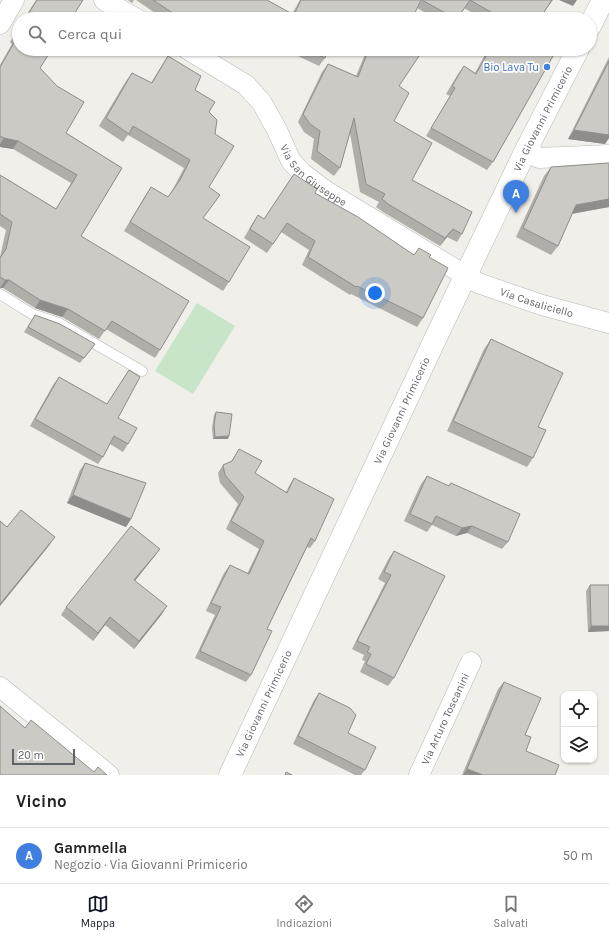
<!DOCTYPE html>
<html lang="it">
<meta charset="utf-8">
<style>
body{margin:0;font-family:Karla,sans-serif;background:#f6f6f6;color:#222}
.controls{position:absolute;right:12px;bottom:12px;display:grid;overflow:hidden;border-radius:8px;box-shadow:0 1px 3px #0004}
.controls button{width:36px;height:36px;display:grid;place-items:center;padding:0;border:0;border-bottom:1px solid #e0e0e0;background:#fff;color:#222;font:20px sans-serif}
.scale{position:absolute;left:12px;bottom:10px;width:63px;box-sizing:border-box;padding-left:4px;border:2px solid #606367;border-top:0;font-size:11px;line-height:14px;white-space:nowrap;color:#606367;-webkit-text-stroke:3px #fff;paint-order:stroke}
.you{position:absolute;left:375px;top:293px;width:14px;height:14px;margin:-10px;border:3px solid #fff;border-radius:50%;background:#1a73e8;box-shadow:0 0 0 6px #1a73e833}
.badge{display:grid;place-items:center;width:26px;height:26px;border-radius:50%;background:#111827;color:#fff;font-size:13px;font-weight:700}
.pin{position:absolute;translate:-50% -33px;filter:drop-shadow(0 1px 2px #0008)}
.pin::after{content:'';position:absolute;top:21px;width:14px;height:12px;background:inherit;clip-path:polygon(0 0,100% 0,50% 100%)}
.list{margin:0;padding:0;list-style:none}
h2{display:flex;justify-content:space-between;align-items:center;height:52px;margin:0;padding:0 16px;font-size:17px}
h2 small{font-size:13px;font-weight:400;color:#767676}
.list li{display:grid;grid-template-columns:26px 1fr auto;gap:12px;align-items:center;box-sizing:border-box;height:56px;padding:0 16px;border-top:1px solid #e0e0e0}
.list b{display:block;font-size:15px;white-space:nowrap}
.list p{margin:0;font-size:13px;white-space:nowrap;color:#767676}
.list em{font-size:13px;font-style:normal;color:#767676}
.icon{flex:none;width:22px;height:22px;fill:none;stroke:currentColor;stroke-width:2;stroke-linecap:round;stroke-linejoin:round}
.map{position:relative;flex:none;width:609px;height:775px;overflow:hidden}
.search{position:absolute;background:#fff;box-shadow:0 1px 3px #0004;left:12px;right:12px;top:12px;height:44px;display:flex;align-items:center;gap:10px;box-sizing:border-box;padding:0 14px;border-radius:22px;color:#767676;font-size:15px}
.sheet{height:108px;background:#fff}
nav{display:flex;justify-content:space-around;align-items:center;box-sizing:border-box;height:56px;border-top:1px solid #e0e0e0;background:#fff;font-size:11px;color:#767676}
nav a{display:grid;justify-items:center;gap:2px}
nav .on{color:#111827}
.map>svg:first-child{display:block}
.green{fill:#c8e5c9}
.lines{fill:none;stroke-linecap:round;stroke-linejoin:round}
.service-casing{stroke:#b5b8bb;stroke-width:11}
.minor-casing{stroke:#b5b8bb;stroke-width:21}
.tertiary-casing{stroke:#b5b8bb;stroke-width:23}
.service{stroke:#fff;stroke-width:10}
.minor{stroke:#fff;stroke-width:20}
.tertiary{stroke:#fff;stroke-width:22}
.wall{fill:#afaea9}
.shaded-wall{fill:#8f8d8a}
.building{fill:#cccac5;stroke:#8f8d8a}
.shop-dot{fill:#3f7fe0;stroke:#fff;stroke-width:1.5}
.labels{text-anchor:middle;stroke-width:3.5;stroke-linejoin:round;paint-order:stroke}
.shop-label{font-size:11px;fill:#366cbe;stroke:#fff;text-anchor:end}
.street-label{font-size:11px;fill:#606367;stroke:#fff}
</style>
<div class="map">
<svg width="609" height="775" viewBox="0 0 609 775">
<rect width="100%" height="100%" fill="#f0efe9"/>
<path class="green" d="M197,303L235,326L193,394L155,371Z"/>
<g class="lines">
<defs>
<path id="service" d="M0,294L32,314L59,323L142,371"/>
<g id="minor">
<path d="M104,0L137,19"/>
<path d="M0,24L14,0"/>
<path id="s1" d="M187,49L246,85L262,103L277,130L291,161L302,173L326,191L478,283L542,305L609,323"/>
<path d="M526,150L539,158L609,155"/>
<path d="M0,687L109,775"/>
<path id="s2" d="M419,775L471,662"/>
</g>
<g id="tertiary">
<path d="M590,26L603,0"/>
<path id="s3" d="M230,775L439,331L526,150L578,49"/>
</g>
</defs>
<use href="#service" class="service-casing"/>
<use href="#minor" class="minor-casing"/>
<use href="#tertiary" class="tertiary-casing"/>
<use href="#service" class="service"/>
<use href="#minor" class="minor"/>
<use href="#tertiary" class="tertiary"/>
</g>
<path class="wall" d="M36,0H83L71,19H24Z
M128,0H134L132,3Z
M136,0H267L292,14L300,0H553L540,18L541,19H483L464,8L457,19H436L417,8L412,19H164Z
M19,28V49L40,68L66,133L122,168L81,236L160,350L155,358L106,329L99,339L62,317L35,308L3,288H0V257L6,230L0,226V175L56,209L71,183L13,149L0,147V65L12,44L10,42Z
M283,49H328L325,58L319,66Z
M367,49H413L411,52L399,86L394,121L412,180L462,234L457,242L447,237L440,246L383,212L376,207L379,202L360,192L350,133L340,168L334,176L311,159L314,139L304,132L298,122L322,72L328,64L356,76Z
M488,49H557L493,162L487,170L426,136L450,96L446,94L458,74L464,66L475,73Z
M168,56L195,90L209,112V187L203,218L229,282L223,291L124,231L145,196L151,187L168,197L173,189L184,168L128,135L123,142L99,126L126,81L132,73L151,83L162,65Z
M609,57V138L605,144L568,139Z
M609,163V207L572,214L558,246L551,255L516,237L544,176L551,167Z
M294,174L315,193L414,255L429,258L423,318L417,327L351,294L350,295L302,265L309,250L281,232L267,253L244,238L252,224L258,215L264,219Z
M35,315L95,344L80,363L24,332Z
M491,339L538,427L533,458L527,467L447,431L484,349Z
M129,370L118,418L128,444L123,452L110,444L103,457L98,464L30,426L53,385L59,377L107,404Z
M216,412L228,439H213L212,428L214,415Z
M239,449L255,473L286,492L289,486L294,478L315,541L310,548L307,547L267,629L251,675L246,682L195,658L215,615L206,611L224,573L230,565L247,574L259,549L226,529L238,504L220,483L218,473L223,465L231,462Z
M85,463L131,519L126,527L67,503L80,470Z
M427,476L449,486L451,483L508,542L502,549L467,533L456,536L432,525L427,532L404,521L421,484Z
M160,549L135,581L162,614L134,649L105,625L93,641L61,615L66,607Z
M394,551V678L388,686L360,672L365,661L362,660L364,655L352,649L385,583L378,579L389,558Z
M590,585H609V631L588,632L586,591Z
M504,682L525,735L526,751L555,775H462L498,689Z
M319,693L348,733L365,770L361,775H355L293,744L314,700Z"/>
<path class="shaded-wall" d="M559,0H577L573,6Z
M213,13L229,19H209Z
M574,130L609,135V138L605,144L568,139Z
M4,138L18,141L13,149L0,147V144Z
M609,199V207L570,214L576,205Z
M453,229L447,237L440,246L445,238Z
M5,280H9L3,288H0Z
M40,300L68,309L62,317L35,308Z
M229,436L228,439H213L215,437Z
M73,495L131,519L126,527L67,503Z
M472,526L467,533L456,536L462,528Z
M55,537L48,547L0,606V604Z
M160,549L154,557L129,588L134,580Z
M167,606L162,614L134,649L139,641Z
M110,617L105,625L93,641L98,633Z
M591,626H609V631L588,632Z
M467,769L483,775H463Z"/>
<path class="building" d="M37,0H83L71,19H25Z
M153,0H267L294,15L301,0H421L412,19H343L339,16L338,19H229L213,13L210,19H182Z
M422,0H552L540,18L541,19H503L470,0L457,19H456Z
M19,29V49H52L40,68L57,86L84,102L66,133L122,168L81,236L189,301L160,350L112,321L105,331L68,309L40,300L9,280H5L0,277V258L6,249L12,222L0,214V175L56,209L77,175L18,141L4,138L0,136V67L18,36L15,34Z
M306,49H328L325,58Z
M369,49H413L411,52L419,56L399,86L409,93L394,121L432,143L412,180L472,212L462,234L453,229L445,238L388,204L382,199L385,194L366,184L354,118L340,168L317,151L320,131L310,124L303,114L328,64L358,77Z
M490,49H557L493,162L431,128L455,88L452,86L464,66L476,74Z
M168,56L201,76L195,90L215,102L209,112L217,120L215,134L234,146L209,187L220,195L203,218L250,247L229,282L130,222L151,187L168,197L180,180L190,160L133,126L129,134L106,118L132,73L152,83Z
M609,61V135L574,130Z
M609,163V199L576,205L558,246L523,228L551,167Z
M294,174L317,189L315,193L358,217L414,255L419,248L431,255L429,257L448,268L423,318L357,286L356,287L308,257L315,241L287,223L273,244L250,229L258,215L264,219Z
M35,315L60,324L95,344L84,358L28,327Z
M491,339L563,373L538,427L546,430L533,458L453,421Z
M129,370L140,377L118,418L137,428L128,444L114,436L103,457L35,419L59,377L107,404Z
M216,412L232,414L229,436L215,437L214,425Z
M239,449L262,461L255,473L287,493L294,478L334,499L315,541L311,538L267,629L272,631L251,675L200,651L221,607L211,603L230,565L249,574L264,541L231,521L244,497L225,475L223,465L232,461Z
M85,463L146,483L131,519L73,495Z
M427,476L449,486L451,483L520,514L508,542L472,526L462,528L436,516L432,524L410,514Z
M21,510L55,537L0,604V521L7,527Z
M131,526L160,549L134,580L167,606L139,641L110,617L98,633L66,607Z
M394,551L445,576L394,678L366,664L371,654L367,652L370,647L357,641L391,575L384,572Z
M590,585H609V626H591Z
M504,682L541,698L525,735L531,737L526,751L559,765L555,775H483L467,769Z
M319,693L350,708L356,715L348,733L376,747L365,770L298,736Z
M0,706L25,728L31,720L94,772L98,767L107,775H0Z
M286,772L292,775H285Z"/>
<circle class="shop-dot" cx="547" cy="67" r="4"/>
<g class="labels">
<g class="shop-label">
<text x="539" y="71">Bio Lava Tu</text>
</g>
<g class="street-label">
<text dy="4" stroke="none"><textPath href="#s3" startOffset="727">Via Giovanni Primicerio</textPath></text>
<text dy="4" stroke="none"><textPath href="#s1" startOffset="184">Via San Giuseppe</textPath></text>
<text dy="4" stroke="none"><textPath href="#s1" startOffset="444">Via Casaliciello</textPath></text>
<text dy="4" stroke="none"><textPath href="#s3" startOffset="403">Via Giovanni Primicerio</textPath></text>
<text dy="4" stroke="none"><textPath href="#s3" startOffset="79">Via Giovanni Primicerio</textPath></text>
<text dy="4" stroke="none"><textPath href="#s2" startOffset="62">Via Arturo Toscanini</textPath></text>
</g>
</g>
</svg>
<div class="controls">
<button><svg class="icon" aria-label="locate" viewBox="0 0 24 24"><circle cx="12" cy="12" r="6"/><path d="M12 2v4M12 18v4M2 12h4M18 12h4"/></svg></button>
<button><svg class="icon" aria-label="layers" viewBox="0 0 24 24"><path d="M12 4l9 5-9 5-9-5zM3 14l9 5 9-5"/></svg></button>
</div>
<div class="scale">20 m</div>
<div class="you"></div>
<div class="pin badge" style="left:516px;top:213px;background:#3f7fe0">A</div>
<div class="search"><svg class="icon" aria-label="search" viewBox="0 0 24 24"><circle cx="10" cy="10" r="6"/><path d="M15 15l6 6"/></svg>Cerca qui</div>
</div>
<section class="sheet">
<h2>Vicino<small></small></h2>
<ul class="list">
<li><span class="badge" style="background:#3f7fe0">A</span><div><b>Gammella</b><p>Negozio · Via Giovanni Primicerio</p></div><em>50 m</em></li>
</ul>
</section>
<nav>
<a class="on"><svg class="icon" aria-label="map" viewBox="0 0 24 24"><path d="M3 6l6-2 6 2 6-2v14l-6 2-6-2-6 2zM9 4v14M15 6v14"/></svg>Mappa</a>
<a><svg class="icon" aria-label="directions" viewBox="0 0 24 24"><path d="M12 3l9 9-9 9-9-9zM9 14v-3h6M13 9l2 2-2 2"/></svg>Indicazioni</a>
<a><svg class="icon" aria-label="saved" viewBox="0 0 24 24"><path d="M7 4h10v16l-5-4-5 4z"/></svg>Salvati</a>
</nav>
